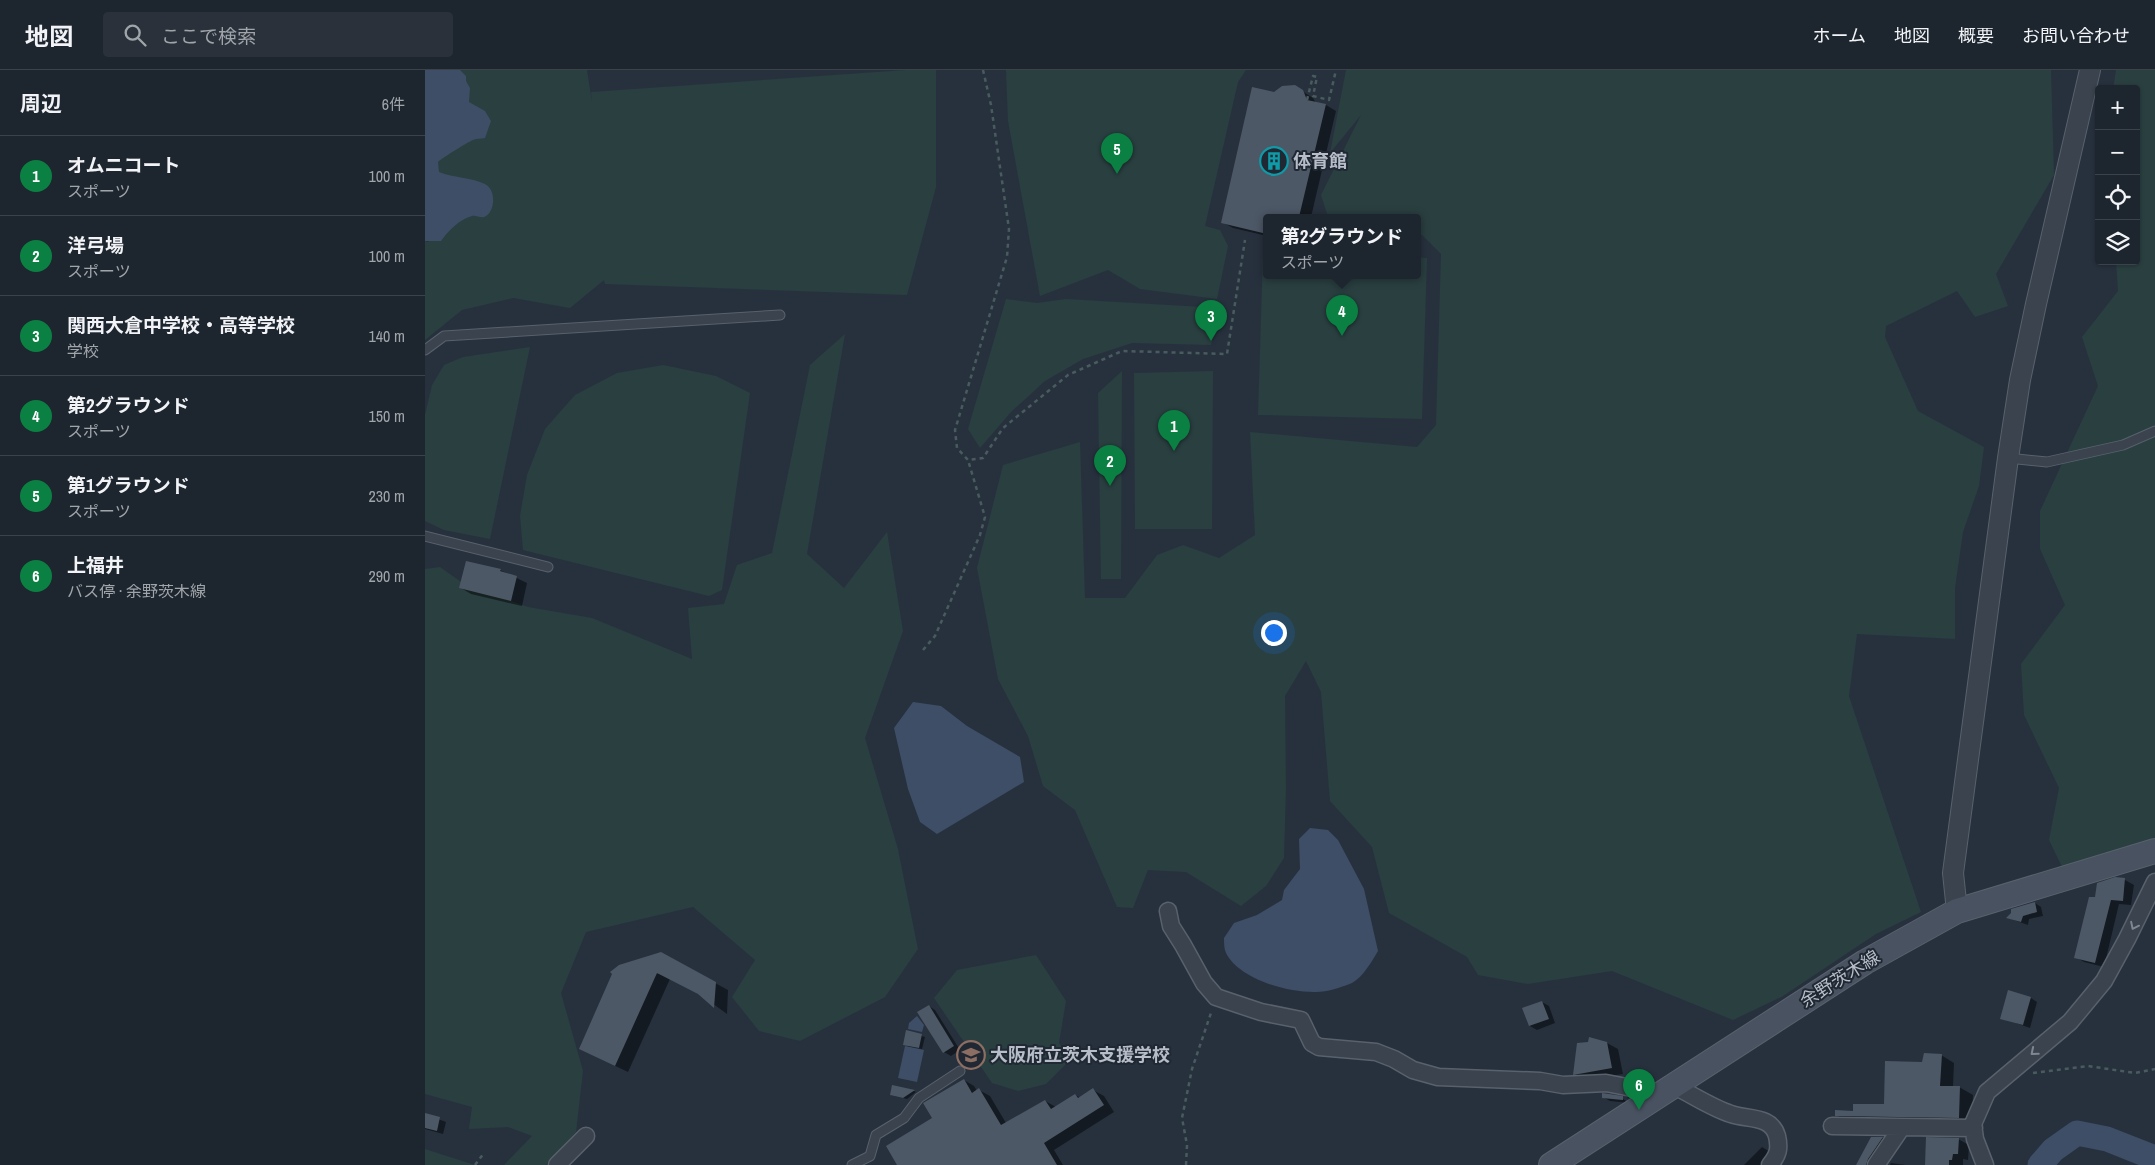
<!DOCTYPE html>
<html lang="ja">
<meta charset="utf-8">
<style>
body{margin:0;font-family:"Archivo Narrow","Noto Sans JP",sans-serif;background:#2a313a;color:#f1f3f6}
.controls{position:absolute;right:15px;top:15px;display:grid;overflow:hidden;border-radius:5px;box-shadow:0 1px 4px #0004}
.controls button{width:45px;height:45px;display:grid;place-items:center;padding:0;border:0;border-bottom:1px solid #3b424a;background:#1d252e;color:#f1f3f6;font:25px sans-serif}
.you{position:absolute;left:848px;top:562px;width:18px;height:18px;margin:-12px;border:4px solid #fff;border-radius:50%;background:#1a73e8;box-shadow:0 0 0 8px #1a73e833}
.badge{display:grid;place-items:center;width:32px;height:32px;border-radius:50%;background:#0b8043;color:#fff;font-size:16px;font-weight:700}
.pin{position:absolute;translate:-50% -41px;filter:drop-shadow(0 1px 2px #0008)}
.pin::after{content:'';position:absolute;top:26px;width:18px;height:15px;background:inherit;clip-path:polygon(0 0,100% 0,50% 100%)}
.popup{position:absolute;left:838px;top:144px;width:158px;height:65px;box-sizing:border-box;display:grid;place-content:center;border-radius:5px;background:#1d252e;filter:drop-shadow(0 1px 4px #0005);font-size:16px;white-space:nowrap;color:#a0a5aa}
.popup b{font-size:19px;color:#f1f3f6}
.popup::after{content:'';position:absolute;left:50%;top:100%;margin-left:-10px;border:10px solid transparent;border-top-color:#1d252e}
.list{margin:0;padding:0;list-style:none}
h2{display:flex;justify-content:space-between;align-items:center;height:65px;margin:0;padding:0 20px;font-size:21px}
h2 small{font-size:16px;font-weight:400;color:#a0a5aa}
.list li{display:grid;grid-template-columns:32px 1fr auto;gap:15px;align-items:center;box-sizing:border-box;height:80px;padding:0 20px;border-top:1px solid #3b424a}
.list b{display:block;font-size:19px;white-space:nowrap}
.list p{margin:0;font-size:16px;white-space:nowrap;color:#a0a5aa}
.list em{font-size:16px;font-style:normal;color:#a0a5aa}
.icon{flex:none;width:28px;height:28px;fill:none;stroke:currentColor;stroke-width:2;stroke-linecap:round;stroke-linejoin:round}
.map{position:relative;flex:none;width:1730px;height:1095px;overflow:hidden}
header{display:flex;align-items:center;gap:30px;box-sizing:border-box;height:70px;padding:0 25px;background:#1d252e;border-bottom:1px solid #3b424a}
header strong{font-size:24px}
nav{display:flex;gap:28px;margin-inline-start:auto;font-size:18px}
.search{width:350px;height:45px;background:#2a313a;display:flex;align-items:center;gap:12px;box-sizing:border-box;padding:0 18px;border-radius:5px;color:#a0a5aa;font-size:19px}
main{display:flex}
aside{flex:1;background:#1d252e}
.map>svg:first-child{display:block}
.green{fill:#2a3f40}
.water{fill:#3d4e66}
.shadow{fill:#0007}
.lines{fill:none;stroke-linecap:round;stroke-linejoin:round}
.river{stroke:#3d4e66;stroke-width:25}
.building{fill:#4d5867}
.service-casing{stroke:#58616c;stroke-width:11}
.minor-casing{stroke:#58616c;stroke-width:19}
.tertiary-casing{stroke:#58616c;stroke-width:22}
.secondary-casing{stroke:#58616c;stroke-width:26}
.path{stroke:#495b5e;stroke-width:2.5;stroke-dasharray:4 4;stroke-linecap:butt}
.service{stroke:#3a434e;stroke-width:9}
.minor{stroke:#3a434e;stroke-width:16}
.tertiary{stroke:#3a434e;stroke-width:20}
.secondary{stroke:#495261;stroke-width:24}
.oneway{stroke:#7f8792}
.labels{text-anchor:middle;stroke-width:4;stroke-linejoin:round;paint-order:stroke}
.poi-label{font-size:18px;font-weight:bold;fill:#b7bec9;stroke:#1f2833;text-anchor:start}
.street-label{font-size:18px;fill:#b7bec9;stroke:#1f2833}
</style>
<header>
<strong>地図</strong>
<div class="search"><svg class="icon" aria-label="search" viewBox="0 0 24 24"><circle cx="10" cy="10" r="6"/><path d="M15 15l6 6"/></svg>ここで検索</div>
<nav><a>ホーム</a><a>地図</a><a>概要</a><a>お問い合わせ</a></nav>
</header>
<main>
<aside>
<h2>周辺<small>6件</small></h2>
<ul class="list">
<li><span class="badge">1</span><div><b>オムニコート</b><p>スポーツ</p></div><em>100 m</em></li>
<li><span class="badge">2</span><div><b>洋弓場</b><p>スポーツ</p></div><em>100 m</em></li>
<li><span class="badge">3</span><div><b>関西大倉中学校・高等学校</b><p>学校</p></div><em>140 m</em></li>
<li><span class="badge">4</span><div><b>第2グラウンド</b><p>スポーツ</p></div><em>150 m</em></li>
<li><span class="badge">5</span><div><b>第1グラウンド</b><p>スポーツ</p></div><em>230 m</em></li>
<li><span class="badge">6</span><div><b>上福井</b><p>バス停 · 余野茨木線</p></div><em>290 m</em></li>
</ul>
</aside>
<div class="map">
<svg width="1730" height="1095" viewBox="0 0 1730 1095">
<rect width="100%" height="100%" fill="#27313e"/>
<path class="green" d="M33,0H162L167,32L166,22L481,0H511V117L482,225L180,214L179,210L145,238L88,228L37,240L0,270V171L3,172L34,141L68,135L3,97L32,33Z
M581,0H821L813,12L780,156L795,160L803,176L792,229L715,219L683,200L615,226L583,51Z
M921,0H1626L1629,105L1571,204L1583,236L1550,247L1532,221L1461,256L1460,267L1493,341L1559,377L1554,416L1538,462L1530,518V569L1432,564L1424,626L1496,842L1451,864L1358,926L1308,950L1187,901L1103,914L1053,905L1042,887L964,843L947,777L905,731L896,622L881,591L860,626L861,718L859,788L841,816L816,836L761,802L723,800L708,838L692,837L650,740L618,716L603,666L573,609L552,498L578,395L655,372L660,528H700L732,485L758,475L794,488L830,465L825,362L992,377L1011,355L1016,184L997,165L992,166V147H903L896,125L936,45L905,83Z
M1691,0H1730V774L1638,799L1624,770L1634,718L1599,645L1596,594L1640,535L1615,479V441L1673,316L1657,267L1693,221L1691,191H1711V19H1688Z
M838,183H842V205H992V187L1002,188L997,349L833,345Z
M581,229L612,233L641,229L795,238L786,275L707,273L658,289L620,311L586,342L555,378L543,359Z
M420,264L382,484L419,518L462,462L478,561L440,668L473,779L493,879L460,927L375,971L334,961L307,927L330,890L268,837L161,862L136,923L158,1001L151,1062L121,1095H79L107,1066L83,1057L44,1059L47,1037L0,1024V499L15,497L39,514L103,537L167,548L267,589L263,538L299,534L312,495L347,483L385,295Z
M105,277L65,469L19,460L0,451V345L7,315L19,295L38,287Z
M238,295L291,306L325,323L297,520L284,526L98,480L95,446L102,405L120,359L150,325L192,303Z
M697,301L696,509H676L673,323Z
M788,301L787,459H710L709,303Z
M611,885L641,931L634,973L645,990L621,1014L593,1021L567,1013L509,928L532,900Z
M0,1079L50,1095H0Z"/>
<path class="water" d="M0,0H35L41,6V11L45,18L44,32L60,41L66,51L60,68C56,69 52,68 48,70C43,72 14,90 13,92L14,102C29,108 45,107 60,114C72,120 70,143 59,147C55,148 51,145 47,146C35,149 23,161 16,171H0Z
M488,632L516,636L542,656L595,687L599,712L512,764L495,752L483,719L469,658Z
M885,758L903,760L913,770L939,819L953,881C947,891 938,907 927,913C919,916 909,920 901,921C872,926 815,911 801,883C799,879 799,873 799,868L809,853L832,845L857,830L859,820L875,799L874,769Z
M492,946L499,955L497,962L483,959L484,953Z
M480,976L499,980L492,1012L473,1008Z"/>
<path class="shadow" d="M869,16L888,28L891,33L901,35L911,41L886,147H842V166L808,158L797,152L849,23Z
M42,492L75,500L102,513L97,536L46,524L36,518Z
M1690,809L1700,810L1709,815L1706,835L1694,834L1679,897L1659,892L1651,887L1672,828Z
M1610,833L1616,837L1618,846L1604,849L1603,855L1583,848Z
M194,897L290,913L303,920L302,944L276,925L245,909L203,1002L155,979L189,904Z
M1606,928L1612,932L1605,958L1577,948Z
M1117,932L1124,936L1130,953L1112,960L1105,956Z
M504,936L510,940L535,980L526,986L519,982Z
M482,962L500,967L497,979L482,976Z
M1182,973L1193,979L1198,1004L1160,1010L1150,1004Z
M1516,985L1529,993L1528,1017H1534L1548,1025L1547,1055L1424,1053L1411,1045L1460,1036L1497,993Z
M539,1010L549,1016L552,1021L554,1020L565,1026L581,1053L620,1031L631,1037L650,1025L656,1028L668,1020L679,1026L689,1042L629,1080L638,1095H474L509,1048L500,1033Z
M468,1016L489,1021L491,1022L482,1029L469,1026L466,1025Z
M1178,1027L1197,1028L1204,1033L1185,1031Z
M0,1044L21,1052L18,1064L0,1059Z
M1446,1068H1458L1464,1071L1448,1095H1439Z
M1533,1069L1544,1075L1543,1090L1538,1089V1095H1501Z
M1337,1077L1345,1082L1338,1095H1319Z
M1466,1093L1481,1095H1465Z"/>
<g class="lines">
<path class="river" d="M1615,1095L1628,1080L1652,1063L1682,1069L1730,1088"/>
</g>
<path class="building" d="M870,15L878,20L882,30L901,34L874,147H842V164L796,153L827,17L849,22L857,16Z
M41,491L76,499L75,501L92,506L86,531L34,518Z
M1690,807L1700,808L1698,831L1686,830L1670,893L1649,888L1664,827H1670L1672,813Z
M1610,832L1612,842L1598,846L1596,852L1581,848L1586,843V839Z
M236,882L291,912L289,938L273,924L232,903L190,996L154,979L187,904L185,902L194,895Z
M1583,920L1606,927L1598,955L1575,949Z
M1117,931L1124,949L1104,956L1097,938Z
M504,935L529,976L518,983L492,942Z
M481,960L497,964L494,978L478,975Z
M1164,967L1182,972L1187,998L1148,1005L1152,973L1163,972Z
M1499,983L1517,984L1515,1016H1535L1534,1048L1410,1046V1040L1428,1041V1034H1459L1460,991L1497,992Z
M539,1009L547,1023L554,1018L576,1055L620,1030L626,1039L650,1024L653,1028L668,1018L679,1035L619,1073L632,1095H472L461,1076L507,1048L498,1033Z
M467,1015L490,1020L478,1028L465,1025Z
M1177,1023L1198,1026V1030L1177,1028Z
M0,1043L15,1047L12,1061L0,1058Z
M1446,1067H1458L1443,1089L1441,1095H1431Z
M1501,1067L1534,1068L1533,1084H1528L1527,1090H1524V1095H1500Z"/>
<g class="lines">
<defs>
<path id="service" d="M0,280L19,266L355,245
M1583,388L1622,392L1698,375L1730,361
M0,466L123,497
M427,1095L445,1086L451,1065L479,1048L494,1028L535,1001"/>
<path id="minor" d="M743,841L746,856L758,875L779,913L791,927L836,942L876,950L887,973L894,977L951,982L969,989L988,1000L1013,1007L1115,1011L1138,1015L1181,1013L1238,1024
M1249,1016C1268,1025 1287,1038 1306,1044C1323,1050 1346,1045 1352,1066C1355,1079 1353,1085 1345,1095
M1407,1056L1549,1058
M132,1095L161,1066
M1451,1095L1477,1057
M1560,1095L1550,1069L1548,1054L1562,1022L1645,952L1679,911L1702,869L1730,812"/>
<path id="tertiary" d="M1532,841L1528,803L1583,388L1595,310L1611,234L1665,0"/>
<path id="secondary" d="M1126,1095L1440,892L1532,841L1730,781"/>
</defs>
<use href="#service" class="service-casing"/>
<use href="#minor" class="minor-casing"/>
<use href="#tertiary" class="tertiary-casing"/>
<use href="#secondary" class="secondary-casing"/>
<path class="path" d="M558,0L566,35L584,159L582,187L530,360L532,378L543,390L558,388L578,358L643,305L697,281L802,284L820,170
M882,30L888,6L892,7L888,26L904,30L911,0
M498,580L510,566L555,465L560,447L543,390
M1608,1003L1663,996L1710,1003L1730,999
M50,1095L59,1083
M761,1095L762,1075L757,1048L767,999L787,940"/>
<use href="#service" class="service"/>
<use href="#minor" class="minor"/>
<use href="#tertiary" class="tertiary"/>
<use href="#secondary" class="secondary"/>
</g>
<defs><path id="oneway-chevron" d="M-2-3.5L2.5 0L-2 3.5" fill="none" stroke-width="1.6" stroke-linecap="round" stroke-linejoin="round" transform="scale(1.25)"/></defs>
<g class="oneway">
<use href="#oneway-chevron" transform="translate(1709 856) rotate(116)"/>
<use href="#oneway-chevron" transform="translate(1609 982) rotate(140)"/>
</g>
<defs>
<symbol id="building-ring" viewBox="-11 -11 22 22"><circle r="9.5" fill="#1f2833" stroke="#0f9aa8" stroke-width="1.5"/><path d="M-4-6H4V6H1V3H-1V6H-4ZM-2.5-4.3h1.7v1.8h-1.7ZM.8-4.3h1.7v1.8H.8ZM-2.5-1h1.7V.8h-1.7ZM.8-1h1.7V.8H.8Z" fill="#0f9aa8"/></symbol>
<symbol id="school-ring" viewBox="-11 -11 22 22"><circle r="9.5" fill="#1f2833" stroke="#8d6e63" stroke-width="1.5"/><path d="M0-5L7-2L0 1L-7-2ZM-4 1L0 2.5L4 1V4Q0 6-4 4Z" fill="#8d6e63"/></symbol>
</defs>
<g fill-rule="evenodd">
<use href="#building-ring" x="833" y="75" width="32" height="32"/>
<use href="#school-ring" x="530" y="969" width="32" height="32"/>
</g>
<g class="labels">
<g class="poi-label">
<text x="868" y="97">体育館</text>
<text x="565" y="991">大阪府立茨木支援学校</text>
</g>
<g class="street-label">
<text transform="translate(1415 909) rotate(-32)" y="6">余野茨木線</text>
</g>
</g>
</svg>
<div class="controls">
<button>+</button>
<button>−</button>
<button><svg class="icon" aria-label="locate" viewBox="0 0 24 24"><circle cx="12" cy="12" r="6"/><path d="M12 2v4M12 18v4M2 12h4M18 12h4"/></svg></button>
<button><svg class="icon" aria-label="layers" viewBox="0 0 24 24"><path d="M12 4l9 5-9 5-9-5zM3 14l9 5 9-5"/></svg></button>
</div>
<div class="you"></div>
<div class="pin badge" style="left:749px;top:381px">1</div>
<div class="pin badge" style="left:685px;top:416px">2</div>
<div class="pin badge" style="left:786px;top:271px">3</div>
<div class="pin badge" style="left:917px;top:266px">4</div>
<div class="popup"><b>第2グラウンド</b>スポーツ</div>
<div class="pin badge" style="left:692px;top:104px">5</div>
<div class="pin badge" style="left:1214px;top:1040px">6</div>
</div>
</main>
